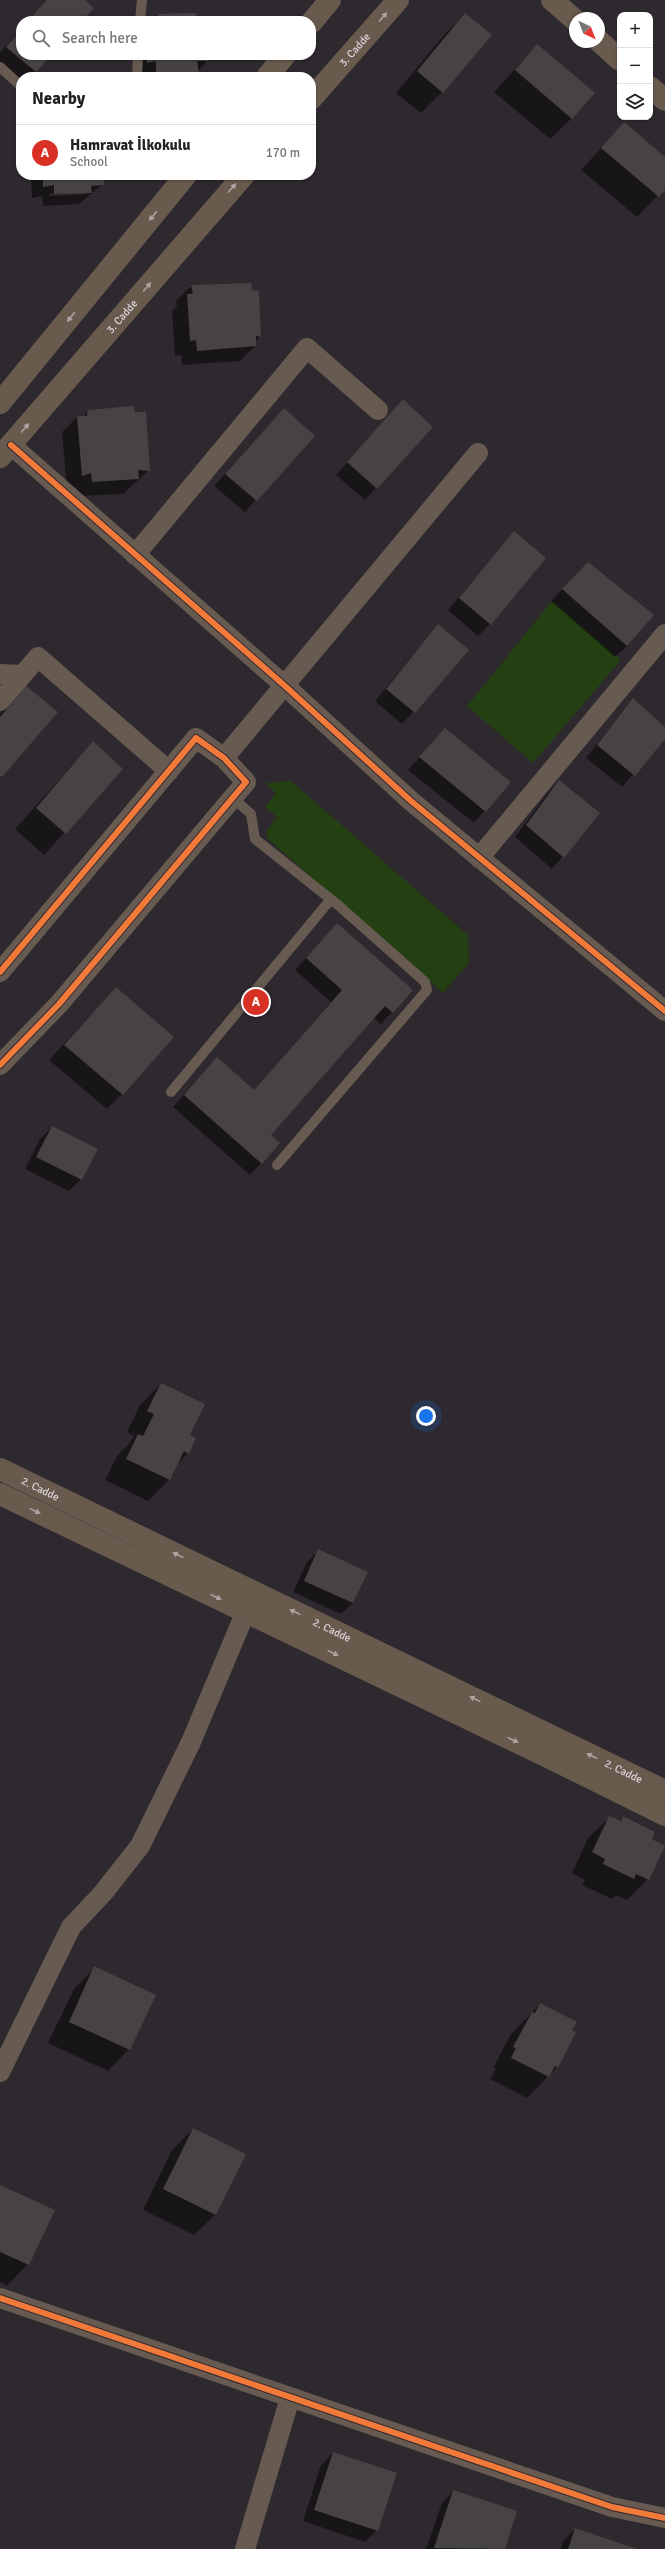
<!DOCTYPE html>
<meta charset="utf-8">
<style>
body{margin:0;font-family:Signika,sans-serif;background:#f6f6f6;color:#222}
.controls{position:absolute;right:12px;top:12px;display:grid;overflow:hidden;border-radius:8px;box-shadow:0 1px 3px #0004}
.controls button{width:36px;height:36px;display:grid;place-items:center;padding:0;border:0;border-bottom:1px solid #e0e0e0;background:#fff;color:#222;font:20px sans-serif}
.compass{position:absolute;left:569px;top:12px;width:36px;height:36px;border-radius:50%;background:#fff;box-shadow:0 1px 3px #0004;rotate:137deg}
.you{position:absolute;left:426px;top:1416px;width:14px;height:14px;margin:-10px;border:3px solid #fff;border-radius:50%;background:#1a73e8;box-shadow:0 0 0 6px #1a73e833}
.badge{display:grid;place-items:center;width:26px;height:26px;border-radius:50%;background:#d93025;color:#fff;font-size:13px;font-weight:700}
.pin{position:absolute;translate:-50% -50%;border:2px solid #fff;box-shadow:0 1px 4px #0006}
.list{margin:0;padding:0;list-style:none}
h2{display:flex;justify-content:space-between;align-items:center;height:52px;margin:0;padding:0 16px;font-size:17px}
h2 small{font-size:13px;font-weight:400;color:#767676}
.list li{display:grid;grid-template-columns:26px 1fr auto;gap:12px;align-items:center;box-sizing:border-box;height:56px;padding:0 16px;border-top:1px solid #e0e0e0}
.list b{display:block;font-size:15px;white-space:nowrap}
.list p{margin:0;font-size:13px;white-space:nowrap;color:#767676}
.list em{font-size:13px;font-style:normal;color:#767676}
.icon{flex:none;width:22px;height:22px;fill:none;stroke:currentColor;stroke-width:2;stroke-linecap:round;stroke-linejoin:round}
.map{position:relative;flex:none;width:665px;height:2549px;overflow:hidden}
.search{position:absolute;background:#fff;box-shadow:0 1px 3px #0004;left:16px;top:16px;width:300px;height:44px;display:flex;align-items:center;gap:10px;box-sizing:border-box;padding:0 14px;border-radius:16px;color:#767676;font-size:15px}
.panel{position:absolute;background:#fff;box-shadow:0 1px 3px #0004;left:16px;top:72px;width:300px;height:108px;border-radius:16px}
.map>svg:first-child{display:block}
.green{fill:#243f12}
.shadow{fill:#0007;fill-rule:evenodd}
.building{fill:#474243}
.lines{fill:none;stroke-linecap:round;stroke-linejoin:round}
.service{stroke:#665a51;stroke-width:10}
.minor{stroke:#665a51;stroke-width:20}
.secondary{stroke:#695a4e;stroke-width:22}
.cycleway-casing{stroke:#30272f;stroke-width:8}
.cycleway{stroke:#f17a3a;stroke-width:6}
.oneway{fill:#ada3a2}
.labels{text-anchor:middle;stroke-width:3;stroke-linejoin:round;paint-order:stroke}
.street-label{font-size:11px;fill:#dad4da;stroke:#30272f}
</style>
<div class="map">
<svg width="665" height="2549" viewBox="0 0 665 2549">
<rect width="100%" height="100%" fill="#2e292e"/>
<path class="green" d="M552,601L621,660L533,763L467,706Z
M291,781L468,935L469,963L443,993L268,839L266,832L277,817L265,807L276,793L265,783Z"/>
<path class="shadow" d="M465,14L442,92L421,113L396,93L444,35Z
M158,15L197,21H152Z
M21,29V55H50L30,77H21V81L0,63V53Z
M537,45L572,118L550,139L494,92Z
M136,55H206L207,61L193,77H144V72L136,74Z
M624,123L665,158V188L637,217L581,170Z
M31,175H102V185L79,204L43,206L42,196L32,198ZM87,192L85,194L49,196V194Z
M191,286L260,336L255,342V346L240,361L182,365L181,355L175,356L172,311L177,306L176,301Z
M403,400L431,427L365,500L336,475Z
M89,411L149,470L123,494L77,496L76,487L67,490L62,432L77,417H83Z
M272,421L313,436L245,512L214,486Z
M514,533L490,624L478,636L448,610Z
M576,575L627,646L615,657L551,601Z
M438,625L468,651L402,724L375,701Z
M26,687L56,712L0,778V714Z
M633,699L665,728V738L622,787L586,758Z
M445,729L509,782L474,823L408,770Z
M93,742L122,769L44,855L15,829Z
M559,782L599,813L552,869L515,837L548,793Z
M337,924L392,1012L381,1024L374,1018L269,1135L261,1163L250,1175L173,1107L206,1070L254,1090L331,1002L295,970Z
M116,988L122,1094L107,1109L49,1060Z
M52,1127L81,1179L69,1191L25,1169L40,1139Z
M161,1384L189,1436L188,1453L176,1465L169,1480L148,1501L105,1480L117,1456L130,1443L134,1436L127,1432L140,1405Z
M319,1550L367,1572L353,1603L341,1614L293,1592L307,1562Z
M610,1817L619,1822L623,1817L650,1840L648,1879L627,1900L616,1895L612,1899L582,1885L585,1880L572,1873L588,1838Z
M95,1968L129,2049L108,2071L48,2043L74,1989Z
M540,2004L575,2032L557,2067L527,2098L490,2079L496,2069L493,2068L511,2034Z
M193,2129L216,2214L194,2235L143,2210L172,2150Z
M0,2186L28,2264L7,2286L0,2282Z
M333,2453L377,2530L365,2542L303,2521L321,2465Z
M453,2491L516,2512L504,2549H426L442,2503Z
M575,2529L634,2549H561L563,2541Z"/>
<path class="building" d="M47,0H85L94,8L82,21H28Z
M196,13L198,21H158V14Z
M465,13L492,35L443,93L417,71Z
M21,30V55H51L36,72L6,47Z
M537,44L595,93L572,119L515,70Z
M147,55H207L208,61H197L199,73H156V61L147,63Z
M624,122L665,157V190L659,197L601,148Z
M43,175H103L104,185L91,186L92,193L54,194V185L43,187Z
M251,283L252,290L259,291L261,337L256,336V346L197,351L196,340L190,341L187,294H193L191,285Z
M403,399L433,427L377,489L347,462Z
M133,406L135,412H146L150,471L138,470L139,479L92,482L91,473L82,476L77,416H87L88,410Z
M284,408L315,436L257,501L225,474Z
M514,531L546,558L491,625L459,598Z
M588,562L654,615L627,646L562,589Z
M438,624L469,650L415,713L386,689Z
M26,686L58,712L2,777L0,776V717Z
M633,698L665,727V739L635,776L597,745Z
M445,728L511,782L486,812L419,757Z
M93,741L123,769L66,834L36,808Z
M559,780L600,813L564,858L526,825Z
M337,923L413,990L393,1013L385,1006L271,1135L280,1143L262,1164L184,1095L217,1057L254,1090L342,990L306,958Z
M116,987L174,1037L123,1095L64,1045Z
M52,1126L98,1149L82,1180L36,1157Z
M161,1383L205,1404L190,1435L196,1438L189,1454L184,1451L170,1480L126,1459L138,1434L143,1436L154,1414L147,1411Z
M318,1549L368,1572L353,1603L304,1581Z
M609,1816L621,1821L623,1816L655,1832L652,1839L665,1846L649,1880L636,1874L634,1879L603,1864L605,1859L592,1852Z
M94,1966L156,1995L130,2050L69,2022Z
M540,2003L577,2022L572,2030L576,2032L558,2068L555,2066L549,2077L511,2058L516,2048L513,2047L532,2012L535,2013Z
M193,2128L246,2154L216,2215L163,2189Z
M0,2185L55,2210L29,2265L0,2252Z
M333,2452L397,2473L378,2531L314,2510Z
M453,2490L517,2511L505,2549L434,2548Z
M575,2528L637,2549H568Z"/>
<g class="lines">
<path class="service" d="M140,21L142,0
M0,67L21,86
M137,77L138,55
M234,799L251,814L255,839L338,905L425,982L427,990L277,1165
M171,1092L331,899"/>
<path class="minor" d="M11,445L285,686L411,801L665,1011
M135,555L307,348L378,410
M0,674L22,675
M0,701L38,657L169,771
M224,758L478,453
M479,858L665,634
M0,972L196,738L224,758L246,782L59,1004L0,1065
M0,2072L71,1927L103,1893L140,1846L191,1742L246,1611
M0,2298L612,2507L665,2518
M245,2549L290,2398"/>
<g class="secondary">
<path d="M552,0L575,20"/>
<path d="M311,23L330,0"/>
<path d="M599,41L620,60"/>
<path d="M267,77L285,55"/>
<path d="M650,87L665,100"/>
<path id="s1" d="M311,99L398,0"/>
<path d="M0,403L186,175"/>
<path id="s2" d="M0,457L244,175"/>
<path id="s3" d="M0,1469L665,1791"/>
<path d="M0,1494L544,1755L665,1815"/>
</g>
<defs>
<path id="cycleway" d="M11,445L285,686L411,801L665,1011
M0,972L196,738L224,758L246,782L59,1004L0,1065
M0,2298L612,2507L665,2518"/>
</defs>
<use href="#cycleway" class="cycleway-casing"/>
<use href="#cycleway" class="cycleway"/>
</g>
<defs><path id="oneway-solid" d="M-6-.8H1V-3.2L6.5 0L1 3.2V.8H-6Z"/></defs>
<g class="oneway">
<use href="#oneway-solid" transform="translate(383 17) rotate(-49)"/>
<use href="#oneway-solid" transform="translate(232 188) rotate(-49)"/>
<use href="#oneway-solid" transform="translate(153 216) rotate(129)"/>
<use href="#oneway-solid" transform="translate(147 287) rotate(-49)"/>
<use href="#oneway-solid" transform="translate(71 317) rotate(129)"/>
<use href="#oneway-solid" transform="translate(25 428) rotate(-49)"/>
<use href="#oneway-solid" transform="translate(35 1511) rotate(26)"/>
<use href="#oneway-solid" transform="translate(178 1555) rotate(-154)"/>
<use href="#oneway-solid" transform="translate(216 1597) rotate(26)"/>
<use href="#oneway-solid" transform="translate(295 1612) rotate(-154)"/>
<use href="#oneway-solid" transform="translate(333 1653) rotate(26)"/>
<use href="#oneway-solid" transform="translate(475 1699) rotate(-154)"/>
<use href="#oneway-solid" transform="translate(513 1740) rotate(26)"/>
<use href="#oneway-solid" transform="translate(592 1756) rotate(-154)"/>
</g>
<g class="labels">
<g class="street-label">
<text dy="4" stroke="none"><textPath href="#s1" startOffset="66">3. Cadde</textPath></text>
<text dy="4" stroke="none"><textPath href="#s2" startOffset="186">3. Cadde</textPath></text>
<text dy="4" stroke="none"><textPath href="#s3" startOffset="45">2. Cadde</textPath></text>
<text dy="4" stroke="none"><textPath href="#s3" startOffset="369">2. Cadde</textPath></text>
<text dy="4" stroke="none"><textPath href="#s3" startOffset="693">2. Cadde</textPath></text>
</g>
</g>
</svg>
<div class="controls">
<button>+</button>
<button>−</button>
<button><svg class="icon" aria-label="layers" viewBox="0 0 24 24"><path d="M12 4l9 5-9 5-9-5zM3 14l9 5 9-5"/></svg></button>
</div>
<svg class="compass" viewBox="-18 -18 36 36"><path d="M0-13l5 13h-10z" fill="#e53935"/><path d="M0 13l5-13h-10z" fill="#767676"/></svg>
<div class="you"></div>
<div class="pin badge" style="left:256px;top:1002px">A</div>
<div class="search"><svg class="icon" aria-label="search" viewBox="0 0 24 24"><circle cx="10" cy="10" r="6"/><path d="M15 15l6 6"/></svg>Search here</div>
<section class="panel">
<h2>Nearby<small></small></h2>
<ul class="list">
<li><span class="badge">A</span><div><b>Hamravat İlkokulu</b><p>School</p></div><em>170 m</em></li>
</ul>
</section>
</div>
